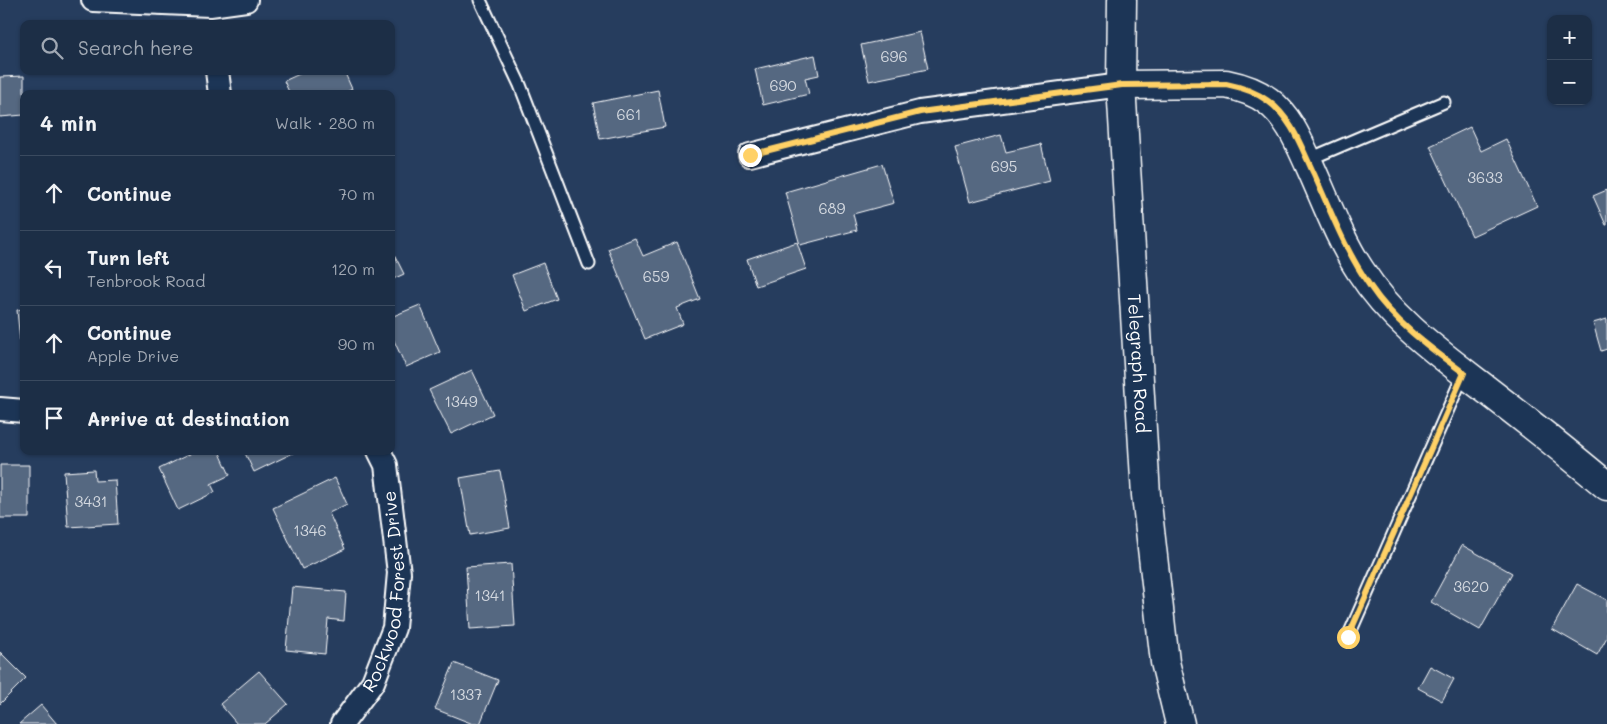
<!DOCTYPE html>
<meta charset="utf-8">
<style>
body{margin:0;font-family:Mali,sans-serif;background:#293a51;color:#f1f3f6}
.controls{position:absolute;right:15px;top:15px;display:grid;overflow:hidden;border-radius:10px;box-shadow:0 1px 4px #0004}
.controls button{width:45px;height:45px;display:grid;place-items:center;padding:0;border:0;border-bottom:1px solid #3a4a5f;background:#1c2e46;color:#f1f3f6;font:25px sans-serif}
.stop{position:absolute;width:15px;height:15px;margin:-11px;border:4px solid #ffd166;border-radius:50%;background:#fff}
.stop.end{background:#ffd166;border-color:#fff;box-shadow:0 1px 5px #0008}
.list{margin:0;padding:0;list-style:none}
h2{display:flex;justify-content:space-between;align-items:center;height:65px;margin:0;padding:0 20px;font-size:21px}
h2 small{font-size:16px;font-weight:400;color:#a0a8b3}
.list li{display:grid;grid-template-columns:32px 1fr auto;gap:15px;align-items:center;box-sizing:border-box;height:75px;padding:0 20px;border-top:1px solid #3a4a5f}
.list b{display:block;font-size:19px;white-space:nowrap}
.list p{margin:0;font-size:16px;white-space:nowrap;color:#a0a8b3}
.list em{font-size:16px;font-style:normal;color:#a0a8b3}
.icon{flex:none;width:28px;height:28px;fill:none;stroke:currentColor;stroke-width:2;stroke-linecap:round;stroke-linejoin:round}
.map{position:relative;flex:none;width:1607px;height:724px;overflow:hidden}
.search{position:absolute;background:#1c2e46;box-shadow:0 1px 4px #0004;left:20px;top:20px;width:375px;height:55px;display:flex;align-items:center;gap:12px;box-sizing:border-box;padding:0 18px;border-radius:10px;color:#a0a8b3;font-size:19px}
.panel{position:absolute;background:#1c2e46;box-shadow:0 1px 4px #0004;left:20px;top:90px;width:375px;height:365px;border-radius:10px}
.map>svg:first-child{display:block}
.building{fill:#556781;stroke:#fff}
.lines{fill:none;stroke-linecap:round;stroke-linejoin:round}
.service-casing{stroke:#fff;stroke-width:15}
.minor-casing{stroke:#fff;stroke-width:26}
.tertiary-casing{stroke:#fff;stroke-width:31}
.primary-casing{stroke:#fff;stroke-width:31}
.service{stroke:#1d3557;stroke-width:11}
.minor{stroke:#1d3557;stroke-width:22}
.tertiary{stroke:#1d3557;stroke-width:28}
.primary{stroke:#1d3557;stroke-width:28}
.route{stroke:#ffd166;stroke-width:6}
.labels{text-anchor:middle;stroke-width:4;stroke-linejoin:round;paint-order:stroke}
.number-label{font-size:15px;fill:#d4d9e0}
.street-label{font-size:18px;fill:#fff;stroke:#1d3557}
</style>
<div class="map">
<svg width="1607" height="724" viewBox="0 0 1607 724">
<rect width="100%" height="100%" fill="#263d5e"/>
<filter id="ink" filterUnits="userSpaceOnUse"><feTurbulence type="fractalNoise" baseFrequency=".02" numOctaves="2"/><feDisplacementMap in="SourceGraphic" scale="10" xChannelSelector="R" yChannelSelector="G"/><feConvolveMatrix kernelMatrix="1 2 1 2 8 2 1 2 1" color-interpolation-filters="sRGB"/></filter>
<g filter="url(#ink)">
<path class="building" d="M920,32L928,69L869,81L861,45Z
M815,55L819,75L805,78L809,94L763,105L755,69Z
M306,71H344L352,89L343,94H290L284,81Z
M24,76V115L0,117V77Z
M658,90L665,127L600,139L593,103Z
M1470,127L1481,151L1506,139L1537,206L1472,236L1430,146Z
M1001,135L1006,152L1041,144L1050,181L970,202L955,147Z
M882,164L894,203L853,214L857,230L800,245L785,192Z
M1607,190V225H1606L1593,196Z
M635,238L643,256L677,242L700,299L677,308L683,324L645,339L608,249Z
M797,242L806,269L756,286L747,259Z
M391,248L404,274L391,280Z
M543,263L557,299L526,311L512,275Z
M420,305L440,352L406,367L391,334V317Z
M24,309V342H20L17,310Z
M1607,319V349L1601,351L1593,323Z
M472,370L493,414L451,434L429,390Z
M196,451H219L230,475L211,484L215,492L178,510L159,469Z
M244,451H297L254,472Z
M0,465H29V518H0Z
M94,470L95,481L115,480L118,524L68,527L64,472Z
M500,471L510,528L470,535L460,478Z
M335,478L347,504L329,513L345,549L302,569L273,508Z
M1462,545L1512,573L1480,630L1431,602Z
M511,564L515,626L470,629L466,567Z
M1577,584L1607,600V637L1597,655L1552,629Z
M292,587L346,592L344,621L328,619L325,654L286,650Z
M0,652L26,678L0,704Z
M454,663L498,680L480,724H473L435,709Z
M1430,666L1454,679L1442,701L1418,688Z
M259,671L288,704L265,724H237L220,704Z
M41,705L57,724H19Z"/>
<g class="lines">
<defs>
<path id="service" d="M480,0L520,85L589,264
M1307,160L1444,102
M1348,637L1464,373"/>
<g id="minor">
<path d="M93,0L210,5L246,0"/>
<path d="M217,71L220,94"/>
<path d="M750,155L920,112L1121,85"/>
<path d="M0,409L24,411"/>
<path id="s1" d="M342,724L373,682L394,628L399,573L386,465L379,451"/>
</g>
<path id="tertiary" d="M1121,85L1226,84C1241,87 1256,92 1268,101C1289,117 1299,142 1309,164C1325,199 1339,238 1360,270C1394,323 1443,356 1492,394C1531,424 1569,454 1607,486"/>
<g id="primary">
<path id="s2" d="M1122,0L1121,85L1146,495L1165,662L1180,724"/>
</g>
</defs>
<use href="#service" class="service-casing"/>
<use href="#minor" class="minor-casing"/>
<use href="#tertiary" class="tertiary-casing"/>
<use href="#primary" class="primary-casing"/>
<use href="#service" class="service"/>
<use href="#minor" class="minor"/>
<use href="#tertiary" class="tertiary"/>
<use href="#primary" class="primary"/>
</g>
</g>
<g class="lines" filter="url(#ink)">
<path class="route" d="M750,155L920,112L1122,85L1226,84C1241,87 1256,92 1268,101C1292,118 1302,149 1314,174C1331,212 1346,252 1370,286C1394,322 1430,348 1464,373L1348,637"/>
</g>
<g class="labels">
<g class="number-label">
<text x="894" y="62">696</text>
<text x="783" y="91">690</text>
<text x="629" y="120">661</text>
<text x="1004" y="172">695</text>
<text x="1485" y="183">3633</text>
<text x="832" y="214">689</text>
<text x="656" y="282">659</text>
<text x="461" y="407">1349</text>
<text x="91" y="507">3431</text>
<text x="310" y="536">1346</text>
<text x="1471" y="592">3620</text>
<text x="490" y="601">1341</text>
<text x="466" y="700">1337</text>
</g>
<g class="street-label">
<text dy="6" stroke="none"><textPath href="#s2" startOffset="364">Telegraph Road</textPath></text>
<text dy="6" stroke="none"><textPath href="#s1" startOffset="145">Rockwood Forest Drive</textPath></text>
</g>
</g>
</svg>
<div class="controls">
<button>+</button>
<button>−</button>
</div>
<div class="stop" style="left:1348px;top:637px"></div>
<div class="stop end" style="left:750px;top:155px"></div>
<div class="search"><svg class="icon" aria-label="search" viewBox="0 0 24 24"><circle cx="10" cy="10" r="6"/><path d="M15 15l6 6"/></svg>Search here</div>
<section class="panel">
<h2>4 min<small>Walk · 280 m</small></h2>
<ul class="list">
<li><svg class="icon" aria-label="ahead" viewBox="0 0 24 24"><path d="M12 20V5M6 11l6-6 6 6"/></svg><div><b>Continue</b></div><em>70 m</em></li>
<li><svg class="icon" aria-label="left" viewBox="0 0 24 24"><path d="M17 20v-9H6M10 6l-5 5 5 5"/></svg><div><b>Turn left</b><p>Tenbrook Road</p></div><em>120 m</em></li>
<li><svg class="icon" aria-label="ahead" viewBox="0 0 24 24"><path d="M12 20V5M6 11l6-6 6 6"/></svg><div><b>Continue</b><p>Apple Drive</p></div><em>90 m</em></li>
<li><svg class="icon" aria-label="arrive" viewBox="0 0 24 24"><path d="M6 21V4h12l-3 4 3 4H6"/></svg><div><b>Arrive at destination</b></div></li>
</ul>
</section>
</div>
